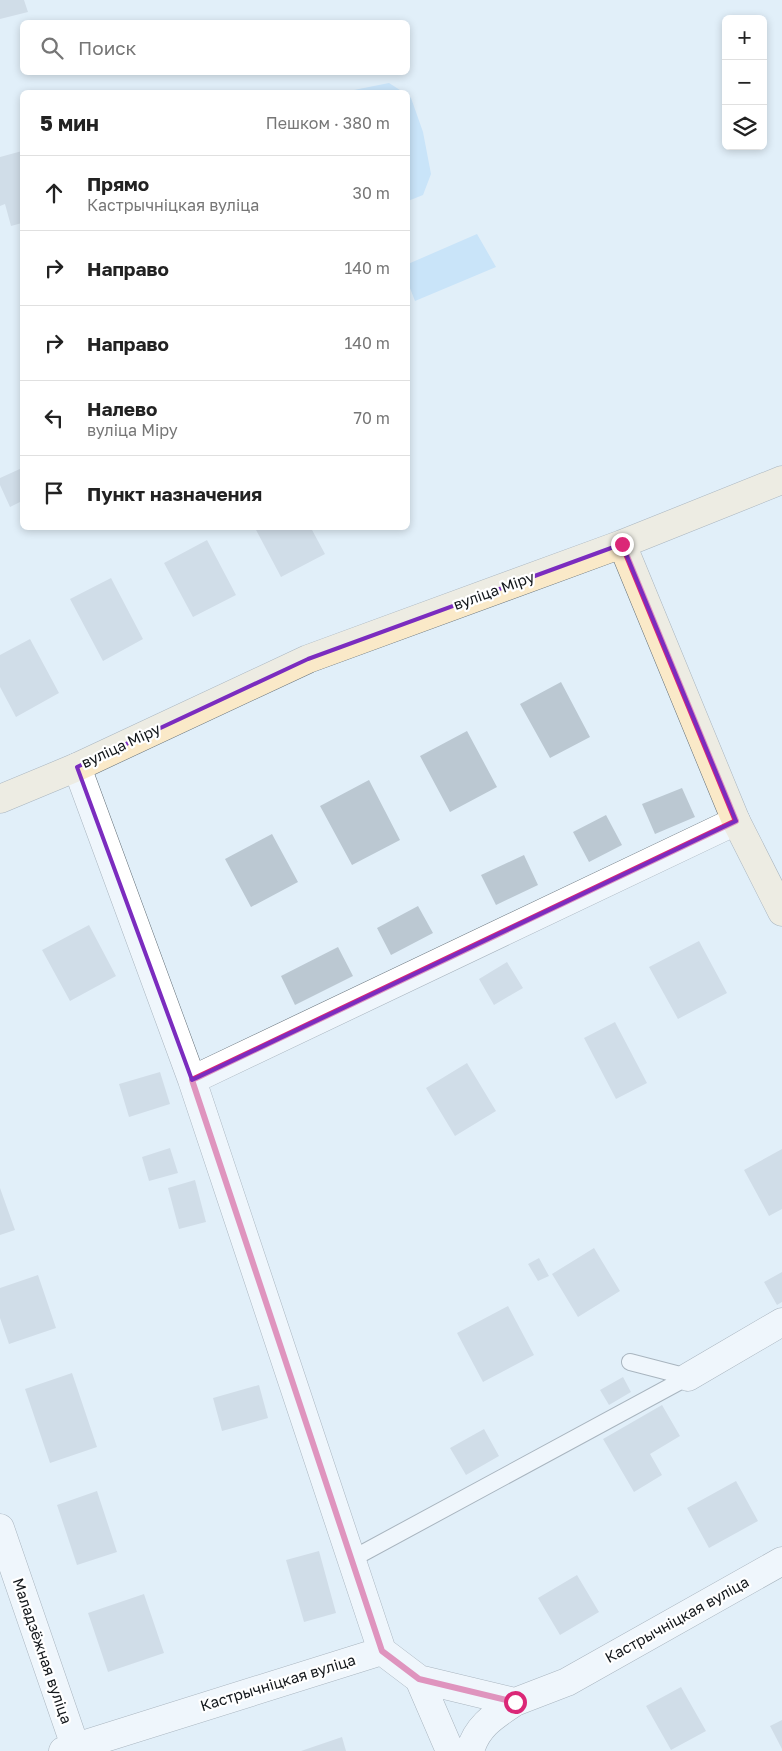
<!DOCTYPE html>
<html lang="ru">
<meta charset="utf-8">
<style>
body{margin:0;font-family:"Golos Text",sans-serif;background:#f6f6f6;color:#222}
.controls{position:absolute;right:15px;top:15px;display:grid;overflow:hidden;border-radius:8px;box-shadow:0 2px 8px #0003}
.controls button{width:45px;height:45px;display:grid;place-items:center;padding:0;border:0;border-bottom:1px solid #e0e0e0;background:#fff;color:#222;font:25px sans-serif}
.stop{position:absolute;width:15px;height:15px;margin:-11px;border:4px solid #db2777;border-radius:50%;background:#fff}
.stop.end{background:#db2777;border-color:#fff;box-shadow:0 1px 5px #0008}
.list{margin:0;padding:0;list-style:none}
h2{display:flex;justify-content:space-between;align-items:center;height:65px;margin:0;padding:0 20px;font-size:21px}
h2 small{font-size:16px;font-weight:400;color:#767676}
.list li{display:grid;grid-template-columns:32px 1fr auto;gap:15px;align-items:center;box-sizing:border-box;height:75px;padding:0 20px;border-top:1px solid #e0e0e0}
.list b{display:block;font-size:19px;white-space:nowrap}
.list p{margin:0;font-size:16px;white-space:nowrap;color:#767676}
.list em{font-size:16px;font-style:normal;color:#767676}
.icon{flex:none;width:28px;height:28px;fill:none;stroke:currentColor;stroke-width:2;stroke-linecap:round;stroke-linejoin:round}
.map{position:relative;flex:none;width:782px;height:1751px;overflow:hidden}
.search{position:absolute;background:#fff;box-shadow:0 2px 8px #0003;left:20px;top:20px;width:390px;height:55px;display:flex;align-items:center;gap:12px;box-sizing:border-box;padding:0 18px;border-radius:8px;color:#767676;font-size:19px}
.panel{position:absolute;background:#fff;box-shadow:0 2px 8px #0003;left:20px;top:90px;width:390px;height:440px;border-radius:8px}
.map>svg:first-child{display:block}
.water{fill:#aad7f8}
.building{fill:#bbc8d2}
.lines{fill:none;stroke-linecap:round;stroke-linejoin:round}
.lane-casing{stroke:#636f78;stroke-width:18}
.street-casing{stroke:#636f78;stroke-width:29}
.secondary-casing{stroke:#636f78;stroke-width:29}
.lane{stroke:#fff;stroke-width:16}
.street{stroke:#fff;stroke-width:28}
.secondary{stroke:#fae9c8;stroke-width:28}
.route{stroke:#db2777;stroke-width:6}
.marked{fill:none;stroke:#7b2cbf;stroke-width:4;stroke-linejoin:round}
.labels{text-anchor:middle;stroke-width:4.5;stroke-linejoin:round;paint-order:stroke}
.street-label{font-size:15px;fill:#13171b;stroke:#fff}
</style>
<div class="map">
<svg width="782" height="1751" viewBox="0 0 782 1751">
<rect width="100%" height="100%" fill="#e1eff9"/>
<path class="water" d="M389,83L403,92H342L349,91Z
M408,95L411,98L423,132L431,174L423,195L408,201Z
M477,234L496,267L415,301L408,283V264Z"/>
<path class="building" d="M0,0H24L28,12L0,19Z
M22,151V223L11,226L5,204L0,206V157Z
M22,468V501L10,507L0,485V478Z
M255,528H311L325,554L281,577Z
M207,540L236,595L193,617L164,563Z
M111,578L143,639L103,661L70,599Z
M30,639L59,693L16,717L0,687V655Z
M561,682L590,737L550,758L520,704Z
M467,731L497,787L450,812L420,756Z
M369,780L400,840L352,865L320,806Z
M682,788L695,817L655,834L642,804Z
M606,815L622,845L589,862L573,832Z
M272,834L298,882L251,907L225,859Z
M524,855L538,885L496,905L481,875Z
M418,906L433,933L391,955L377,928Z
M89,925L116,976L70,1001L42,950Z
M699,941L727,993L678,1019L649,967Z
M338,947L353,976L295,1005L281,976Z
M507,962L523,988L494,1005L479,979Z
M615,1022L647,1083L616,1099L584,1038Z
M467,1063L496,1111L455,1136L426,1088Z
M160,1072L170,1104L129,1117L119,1084Z
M170,1148L178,1173L149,1181L142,1157Z
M782,1149V1209L769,1216L744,1170Z
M195,1180L206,1222L179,1229L168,1188Z
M0,1188L15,1230L0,1235Z
M594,1248L620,1291L578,1317L552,1274Z
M539,1258L549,1276L538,1281L528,1264Z
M782,1272V1302L777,1305L764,1282Z
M38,1275L56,1328L9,1344L0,1318V1288Z
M508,1306L534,1355L483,1382L457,1333Z
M72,1373L97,1447L50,1463L25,1389Z
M623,1377L631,1392L609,1405L600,1390Z
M259,1385L268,1418L222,1431L213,1398Z
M662,1405L680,1436L650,1454L662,1475L634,1492L603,1439Z
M484,1429L499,1456L466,1475L450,1448Z
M736,1481L758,1521L709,1548L687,1508Z
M97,1491L117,1552L77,1565L57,1505Z
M319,1551L336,1613L304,1622L286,1560Z
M577,1575L599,1612L560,1635L538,1598Z
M144,1594L164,1653L108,1672L88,1613Z
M681,1687L706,1731L671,1750L646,1706Z
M782,1720V1749L770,1726Z
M342,1737L346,1751H301Z"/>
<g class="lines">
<defs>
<path id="lane" d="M630,1362L688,1377
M350,1560L688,1377"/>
<path id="street" d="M77,767L192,1080L382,1651
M192,1080L736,821
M688,1377L782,1322
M0,1528L75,1746
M382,1651L419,1679L515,1702L567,1682L782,1561
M419,1679L450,1751
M63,1751L382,1651
M470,1751C477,1726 494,1716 515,1702"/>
<path id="secondary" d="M622,544L736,821L782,912
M0,799L77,767L308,659L622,544L782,480"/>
</defs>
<use href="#lane" class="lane-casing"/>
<use href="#street" class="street-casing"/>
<use href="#secondary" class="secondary-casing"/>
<use href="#lane" class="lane"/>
<use href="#street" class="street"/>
<use href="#secondary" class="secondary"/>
</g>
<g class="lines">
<path class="route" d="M515,1702L419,1679L382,1651L192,1080L736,821L622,544"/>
</g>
<path d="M0 0H782V1751H0ZM622,544L736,821L192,1080L77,767L308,659Z" fill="#e1eff9" fill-opacity=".55" fill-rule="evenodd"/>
<path class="marked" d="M622,544L736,821L192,1080L77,767L308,659Z"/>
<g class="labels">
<g class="street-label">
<text transform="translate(494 591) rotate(-20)" y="5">вуліца Міру</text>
<text transform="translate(121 746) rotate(-25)" y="5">вуліца Міру</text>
<text transform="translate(677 1620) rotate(-29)" y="5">Кастрычніцкая вуліца</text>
<text transform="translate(42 1651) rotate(71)" y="5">Маладзёжная вуліца</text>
<text transform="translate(278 1683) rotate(-17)" y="5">Кастрычніцкая вуліца</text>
</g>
</g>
</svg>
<div class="controls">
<button>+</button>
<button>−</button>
<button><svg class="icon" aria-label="layers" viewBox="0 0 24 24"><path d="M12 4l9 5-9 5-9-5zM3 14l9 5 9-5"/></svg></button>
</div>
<div class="stop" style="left:515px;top:1702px"></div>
<div class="stop end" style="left:622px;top:544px"></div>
<div class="search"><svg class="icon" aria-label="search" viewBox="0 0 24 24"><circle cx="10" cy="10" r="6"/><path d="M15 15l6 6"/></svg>Поиск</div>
<section class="panel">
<h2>5 мин<small>Пешком · 380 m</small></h2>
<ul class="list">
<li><svg class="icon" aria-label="ahead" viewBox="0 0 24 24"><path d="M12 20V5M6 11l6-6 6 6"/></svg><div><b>Прямо</b><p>Кастрычніцкая вуліца</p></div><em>30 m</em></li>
<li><svg class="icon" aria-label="right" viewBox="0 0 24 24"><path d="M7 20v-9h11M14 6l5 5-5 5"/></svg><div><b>Направо</b></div><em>140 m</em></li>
<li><svg class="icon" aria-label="right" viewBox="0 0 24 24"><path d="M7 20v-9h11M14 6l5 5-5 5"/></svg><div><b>Направо</b></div><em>140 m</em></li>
<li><svg class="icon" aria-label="left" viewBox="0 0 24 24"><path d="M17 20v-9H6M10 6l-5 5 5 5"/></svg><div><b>Налево</b><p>вуліца Міру</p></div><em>70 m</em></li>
<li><svg class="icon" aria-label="arrive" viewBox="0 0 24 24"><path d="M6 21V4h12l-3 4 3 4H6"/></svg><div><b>Пункт назначения</b></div></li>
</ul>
</section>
</div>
